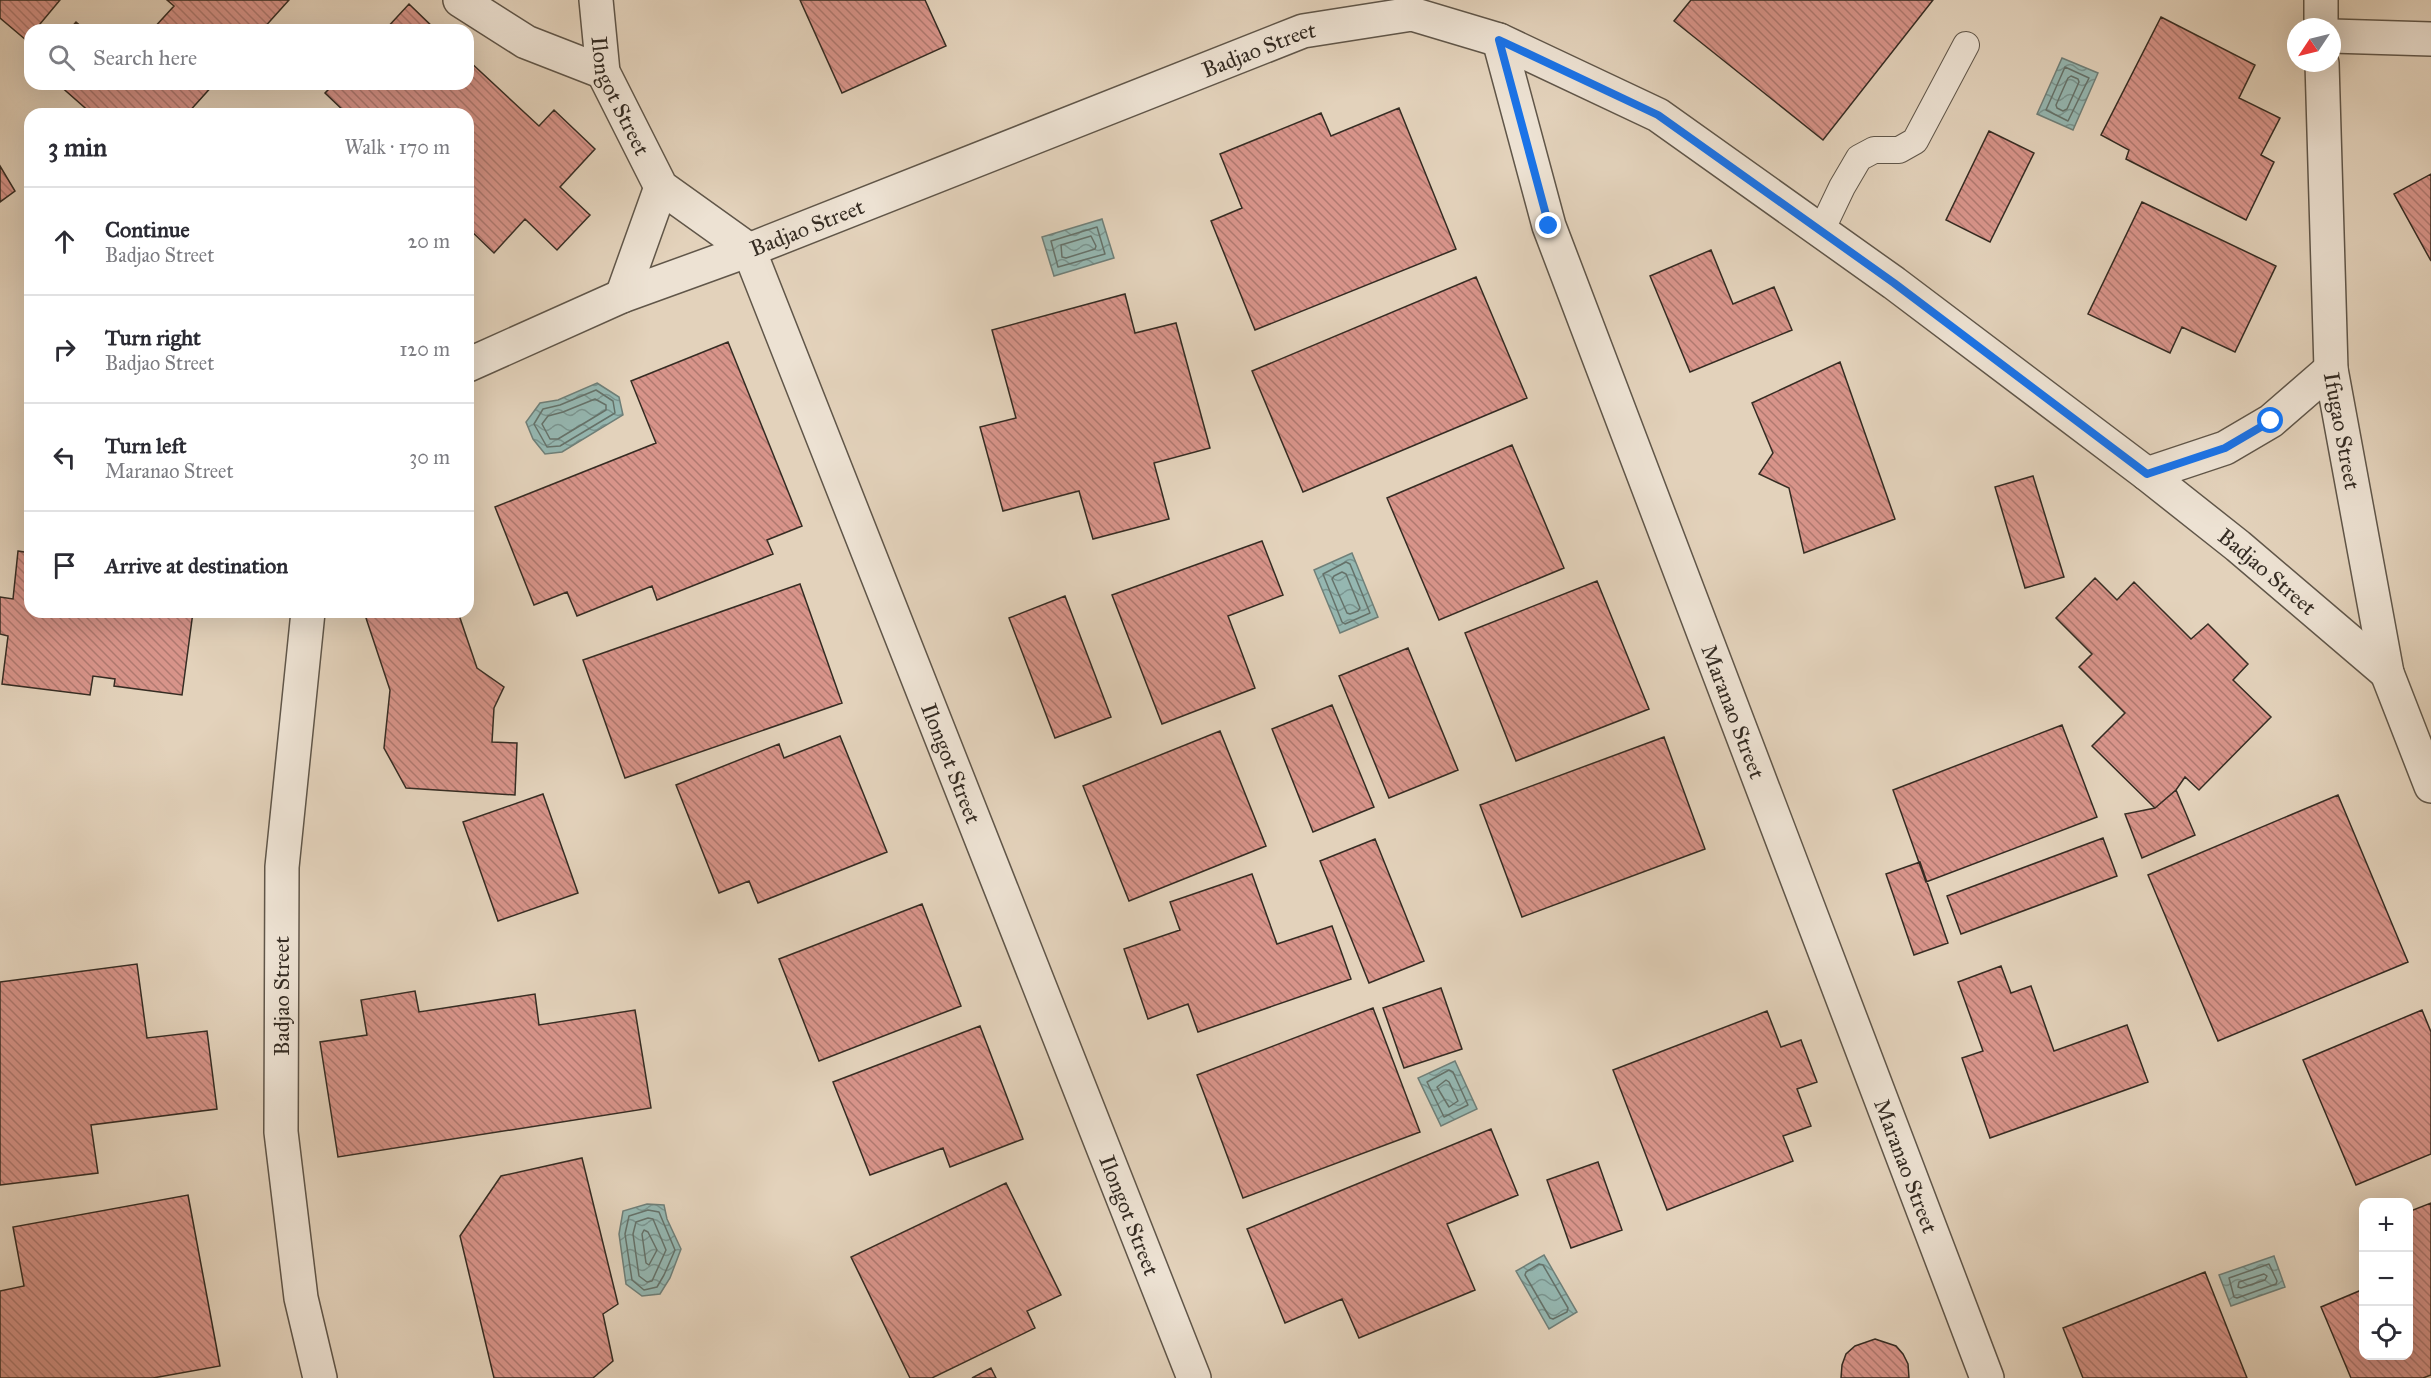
<!DOCTYPE html>
<meta charset="utf-8">
<style>
body{margin:0;font-family:"IM FELL Great Primer",serif;background:#f7f7f7;color:#2b2b33}
.controls{position:absolute;right:18px;bottom:18px;display:grid;overflow:hidden;border-radius:12px;box-shadow:0 6px 24px #0002}
.controls button{width:54px;height:54px;display:grid;place-items:center;padding:0;border:0;border-bottom:2px solid #e1e1e2;background:#fff;color:#2b2b33;font:30px sans-serif}
.compass{position:absolute;left:2287px;top:18px;width:54px;height:54px;border-radius:50%;background:#fff;box-shadow:0 6px 24px #0002;rotate:235deg}
.stop{position:absolute;width:18px;height:18px;margin:-14px;border:4px solid #1a73e8;border-radius:50%;background:#fff}
.stop.end{background:#1a73e8;border-color:#fff;box-shadow:0 2px 6px #0008}
.list{margin:0;padding:0;list-style:none}
h2{display:flex;justify-content:space-between;align-items:center;height:78px;margin:0;padding:0 24px;font-size:26px}
h2 small{font-size:20px;font-weight:400;color:#7c7c81}
.list li{display:grid;grid-template-columns:39px 1fr auto;gap:18px;align-items:center;box-sizing:border-box;height:108px;padding:0 24px;border-top:2px solid #e1e1e2}
.list b{display:block;font-size:22px;white-space:nowrap}
.list p{margin:0;font-size:20px;white-space:nowrap;color:#7c7c81}
.list em{font-size:20px;font-style:normal;color:#7c7c81}
.icon{flex:none;width:33px;height:33px;fill:none;stroke:currentColor;stroke-width:2;stroke-linecap:round;stroke-linejoin:round}
.map{position:relative;flex:none;width:2431px;height:1378px;overflow:hidden}
.search{position:absolute;background:#fff;box-shadow:0 6px 24px #0002;left:24px;top:24px;width:450px;height:66px;display:flex;align-items:center;gap:15px;box-sizing:border-box;padding:0 21px;border-radius:18px;color:#7c7c81;font-size:22px}
.panel{position:absolute;background:#fff;box-shadow:0 6px 24px #0002;left:24px;top:108px;width:450px;height:510px;border-radius:18px}
.map>svg:first-child{display:block}
.water{fill:url(#water-waves);stroke:#6f7f78;stroke-width:1.5}
.lines{fill:none;stroke-linecap:round;stroke-linejoin:round}
.shore{stroke:#65726a;stroke-width:1.5}
.building{fill:url(#building-back-hatch);stroke:#352c23;stroke-width:1.5}
.lane-casing{stroke:#605649;stroke-width:28}
.street-casing{stroke:#605649;stroke-width:36}
.lane{stroke:#ede2d3;stroke-width:26}
.street{stroke:#ede2d3;stroke-width:33}
.route{stroke:#1a73e8;stroke-width:8}
.labels{text-anchor:middle;stroke-width:4.5;stroke-linejoin:round;paint-order:stroke}
.street-label{font-size:22px;fill:#352c23;stroke:#ede2d3}
</style>
<div class="map">
<svg width="2431" height="1378" viewBox="0 0 2431 1378">
<defs>
<pattern id="water-waves" width="16" height="10" patternUnits="userSpaceOnUse" patternTransform="scale(1.5)"><rect width="16" height="10" fill="#95b7b1"/><path d="M0 5q4-4 8 0t8 0" fill="none" stroke="#7a9590"/></pattern>
<pattern id="building-back-hatch" width="6" height="6" patternUnits="userSpaceOnUse" patternTransform="scale(1.5)"><rect width="6" height="6" fill="#d8948a"/><path d="M-1 5l2 2M0 0l6 6M5-1l2 2" fill="none" stroke="#b07970"/></pattern>
</defs>
<rect width="100%" height="100%" fill="#e3d2bb"/>
<filter id="stains"><feTurbulence type="fractalNoise" baseFrequency=".00333" numOctaves="4"/><feColorMatrix values="0 0 0 0 .2 0 0 0 0 .09 0 0 0 0 .02 0 0 0 .5 -.17"/></filter>
<radialGradient id="worn" r=".72"><stop offset=".6" stop-color="#630" stop-opacity="0"/><stop offset="1" stop-color="#630" stop-opacity=".3"/></radialGradient>
<path class="water" d="M2062,58L2098,73L2073,130L2037,114Z
M1102,219L1114,258L1054,276L1042,237Z
M597,383L619,397L623,415L562,452L545,454L533,439L526,422L540,403L558,400Z
M1352,553L1378,617L1340,633L1314,570Z
M1455,1061L1477,1109L1441,1126L1418,1078Z
M647,1204L664,1205L667,1219L681,1249L670,1278L660,1294L642,1296L626,1284L619,1234L623,1211Z
M1544,1255L1577,1312L1549,1329L1516,1271Z
M2274,1256L2285,1287L2231,1306L2219,1275Z"/>
<g class="lines">
<path class="shore" d="M2065,67L2089,78L2068,121L2046,110Z
M2071,76L2078,79L2079,82L2067,109L2063,111L2057,108L2056,105L2068,78Z
M1097,227L1105,254L1058,267L1051,241Z
M1091,236L1096,246L1095,249L1066,258L1062,257L1061,245Z
M596,390L613,401L615,413L560,446L547,447L534,424L543,409L560,405Z
M595,399L606,405V410L558,439H550L542,424L548,416L563,412Z
M1346,562L1350,564L1370,613L1345,624L1342,622L1323,574Z
M1342,572L1346,574L1360,608L1358,611L1350,614L1347,613L1332,579L1334,576Z
M1449,1070L1453,1072L1468,1105L1444,1117L1427,1082Z
M1446,1080L1449,1082L1458,1101L1449,1107L1437,1087Z
M648,1210L659,1212L675,1250L664,1275L657,1287L644,1290L632,1280L625,1234L629,1216Z
M648,1218L653,1219L666,1250L652,1281L647,1282L639,1276L633,1234L636,1222Z
M644,1230L648,1232L657,1250L649,1265L646,1263L642,1234Z
M1539,1264L1543,1265L1568,1308L1567,1312L1553,1319L1550,1318L1525,1275L1526,1272Z
M2269,1264L2277,1281L2276,1284L2237,1298L2234,1297L2229,1278Z
M2264,1274L2267,1276L2265,1280L2241,1288L2238,1287L2239,1282Z"/>
</g>
<path class="building" d="M0,0H60L35,30H30V36L26,40L0,18Z
M167,0H289L262,30H152L174,6Z
M800,0H925L946,46L842,93Z
M1691,0H1933L1823,140L1674,21Z
M409,4L436,30H385Z
M2161,17L2255,65L2239,98L2280,118L2261,155L2274,162L2246,220L2126,159L2129,150L2101,135Z
M76,22L85,30H69Z
M468,60L539,126L554,110L595,149L560,187L590,215L557,250L525,219L494,253L468,228V114H347L325,93L334,84H468Z
M58,84H214L187,114H92Z
M1399,108L1456,249L1255,330L1211,221L1242,208L1220,154L1321,113L1331,136Z
M1989,131L2034,153L1990,242L1946,220Z
M0,166L15,191L0,202Z
M2431,174V261L2394,194Z
M2142,202L2276,266L2235,352L2182,327L2170,353L2088,314Z
M1711,250L1733,304L1774,287L1792,330L1690,372L1650,276Z
M1476,277L1527,398L1303,492L1252,371Z
M1125,294L1135,333L1176,323L1210,448L1154,463L1169,519L1093,539L1079,491L1003,511L980,427L1016,418L992,330Z
M728,342L802,526L767,540L773,554L657,600L652,586L577,616L567,592L534,605L495,507L656,443L631,381Z
M1840,362L1895,519L1804,553L1789,488L1759,474L1773,453L1752,403Z
M1512,445L1564,568L1439,620L1387,498Z
M2033,476L2064,577L2025,588L1995,487Z
M1262,541L1283,595L1228,616L1255,688L1162,724L1112,595Z
M18,551L30,553V612H193L182,695L114,686L115,679L93,676L90,695L2,684L8,636L0,634V597L13,599Z
M2095,578L2117,600L2134,582L2191,639L2208,624L2248,664L2233,680L2271,717L2199,790L2185,777L2176,790L2155,808L2092,746L2125,713L2079,667L2092,654L2056,618Z
M1597,581L1649,709L1516,761L1465,633Z
M800,584L842,703L625,778L583,660Z
M1065,596L1111,717L1055,738L1009,618Z
M364,612H458L477,668L504,687L494,708L492,742L517,743L515,795L406,788L384,748L390,690Z
M1408,648L1458,770L1389,798L1339,676Z
M1332,705L1374,807L1313,832L1272,729Z
M2062,725L2097,817L1926,882L1893,790Z
M1220,731L1266,846L1129,901L1083,786Z
M840,736L887,852L758,903L749,881L719,893L676,785L779,744L784,758Z
M1664,737L1705,849L1522,917L1480,805Z
M2176,790L2195,835L2142,858L2125,814L2155,808Z
M543,794L578,893L498,921L463,822Z
M2338,795L2408,962L2218,1041L2148,875Z
M2103,838L2117,876L1961,934L1947,896Z
M1375,839L1424,961L1369,983L1320,861Z
M1920,862L1948,943L1914,955L1886,874Z
M1252,874L1277,944L1332,926L1351,979L1198,1032L1188,1004L1148,1019L1124,949L1180,930L1170,902Z
M922,904L961,1006L819,1061L779,959Z
M137,964L147,1038L207,1031L217,1109L91,1125L98,1173L0,1185V982Z
M2001,966L2011,993L2031,986L2054,1051L2127,1025L2148,1082L1990,1138L1962,1058L1983,1051L1958,982Z
M1441,988L1462,1049L1404,1068L1383,1008Z
M415,991L419,1012L535,994L539,1025L635,1010L651,1108L338,1157L320,1042L367,1035L361,1000Z
M1373,1008L1420,1132L1243,1198L1197,1075Z
M2422,1010L2431,1032V1154L2356,1185L2303,1060Z
M1767,1011L1781,1047L1801,1040L1817,1082L1797,1089L1811,1126L1783,1136L1793,1161L1667,1210L1613,1070Z
M980,1026L1023,1139L950,1167L943,1148L870,1175L833,1082Z
M1491,1129L1518,1195L1447,1224L1475,1290L1359,1338L1342,1299L1285,1323L1247,1229Z
M582,1158L618,1304L603,1314L613,1361L593,1378H494L460,1236L501,1176Z
M1598,1162L1622,1230L1571,1248L1547,1180Z
M1006,1183L1061,1295L1027,1311L1035,1328L932,1378H910L851,1257Z
M188,1195L220,1366L153,1378H0V1291L24,1286L13,1227Z
M2431,1203V1375L2423,1378H2351L2321,1307L2364,1289V1356H2408V1212Z
M2205,1272L2247,1378H2083L2063,1328Z
M1875,1339L1896,1346L1903,1354L1908,1364L1909,1378H1841L1842,1365L1846,1354L1855,1346Z
M991,1368L996,1378H972Z"/>
<g class="lines">
<defs>
<path id="lane" d="M1821,231L1842,187L1859,158L1874,150H1899L1915,141L1966,45"/>
<g id="street">
<path d="M460,0L526,42L603,72"/>
<path id="s1" d="M596,0L603,72L661,187L749,250L1194,1378"/>
<path d="M2321,0V27"/>
<path d="M2332,36L2431,39"/>
<path id="s2" d="M1499,40L1549,226L1987,1378"/>
<path id="s3" d="M2322,63L2331,369L2387,673L2431,786"/>
<path d="M622,296L661,187"/>
<path id="s4" d="M468,365L622,296L749,250L1303,31L1412,14L1499,40L1658,115L1894,283L2147,474L2238,546L2387,673"/>
<path d="M2147,474L2225,448L2271,421L2331,369"/>
<path d="M308,612L282,867L281,1132L301,1298L320,1378"/>
</g>
</defs>
<use href="#lane" class="lane-casing"/>
<use href="#street" class="street-casing"/>
<use href="#lane" class="lane"/>
<use href="#street" class="street"/>
</g>
<g class="lines">
<path class="route" d="M1549,226L1499,40L1658,115L1894,283L2147,474L2225,448L2271,421"/>
</g>
<g class="labels">
<g class="street-label">
<text dy="8" stroke="none"><textPath href="#s4" startOffset="852">Badjao Street</textPath></text>
<text dy="8" stroke="none"><textPath href="#s1" startOffset="100">Ilongot Street</textPath></text>
<text dy="8" stroke="none"><textPath href="#s4" startOffset="366">Badjao Street</textPath></text>
<text dy="8" stroke="none"><textPath href="#s3" startOffset="369">Ifugao Street</textPath></text>
<text dy="8" stroke="none"><textPath href="#s4" startOffset="2038">Badjao Street</textPath></text>
<text dy="8" stroke="none"><textPath href="#s2" startOffset="712">Maranao Street</textPath></text>
<text dy="8" stroke="none"><textPath href="#s1" startOffset="861">Ilongot Street</textPath></text>
<text transform="translate(281 996) rotate(-90)" y="8">Badjao Street</text>
<text dy="8" stroke="none"><textPath href="#s2" startOffset="1198">Maranao Street</textPath></text>
<text dy="8" stroke="none"><textPath href="#s1" startOffset="1347">Ilongot Street</textPath></text>
</g>
</g>
<rect width="100%" height="100%" filter="url(#stains)"/>
<rect width="100%" height="100%" fill="url(#worn)"/>
</svg>
<div class="controls">
<button>+</button>
<button>−</button>
<button><svg class="icon" aria-label="locate" viewBox="0 0 24 24"><circle cx="12" cy="12" r="6"/><path d="M12 2v4M12 18v4M2 12h4M18 12h4"/></svg></button>
</div>
<svg class="compass" viewBox="-18 -18 36 36"><path d="M0-13l5 13h-10z" fill="#e53935"/><path d="M0 13l5-13h-10z" fill="#7c7c81"/></svg>
<div class="stop" style="left:2271px;top:421px"></div>
<div class="stop end" style="left:1549px;top:226px"></div>
<div class="search"><svg class="icon" aria-label="search" viewBox="0 0 24 24"><circle cx="10" cy="10" r="6"/><path d="M15 15l6 6"/></svg>Search here</div>
<section class="panel">
<h2>3 min<small>Walk · 170 m</small></h2>
<ul class="list">
<li><svg class="icon" aria-label="ahead" viewBox="0 0 24 24"><path d="M12 20V5M6 11l6-6 6 6"/></svg><div><b>Continue</b><p>Badjao Street</p></div><em>20 m</em></li>
<li><svg class="icon" aria-label="right" viewBox="0 0 24 24"><path d="M7 20v-9h11M14 6l5 5-5 5"/></svg><div><b>Turn right</b><p>Badjao Street</p></div><em>120 m</em></li>
<li><svg class="icon" aria-label="left" viewBox="0 0 24 24"><path d="M17 20v-9H6M10 6l-5 5 5 5"/></svg><div><b>Turn left</b><p>Maranao Street</p></div><em>30 m</em></li>
<li><svg class="icon" aria-label="arrive" viewBox="0 0 24 24"><path d="M6 21V4h12l-3 4 3 4H6"/></svg><div><b>Arrive at destination</b></div></li>
</ul>
</section>
</div>
